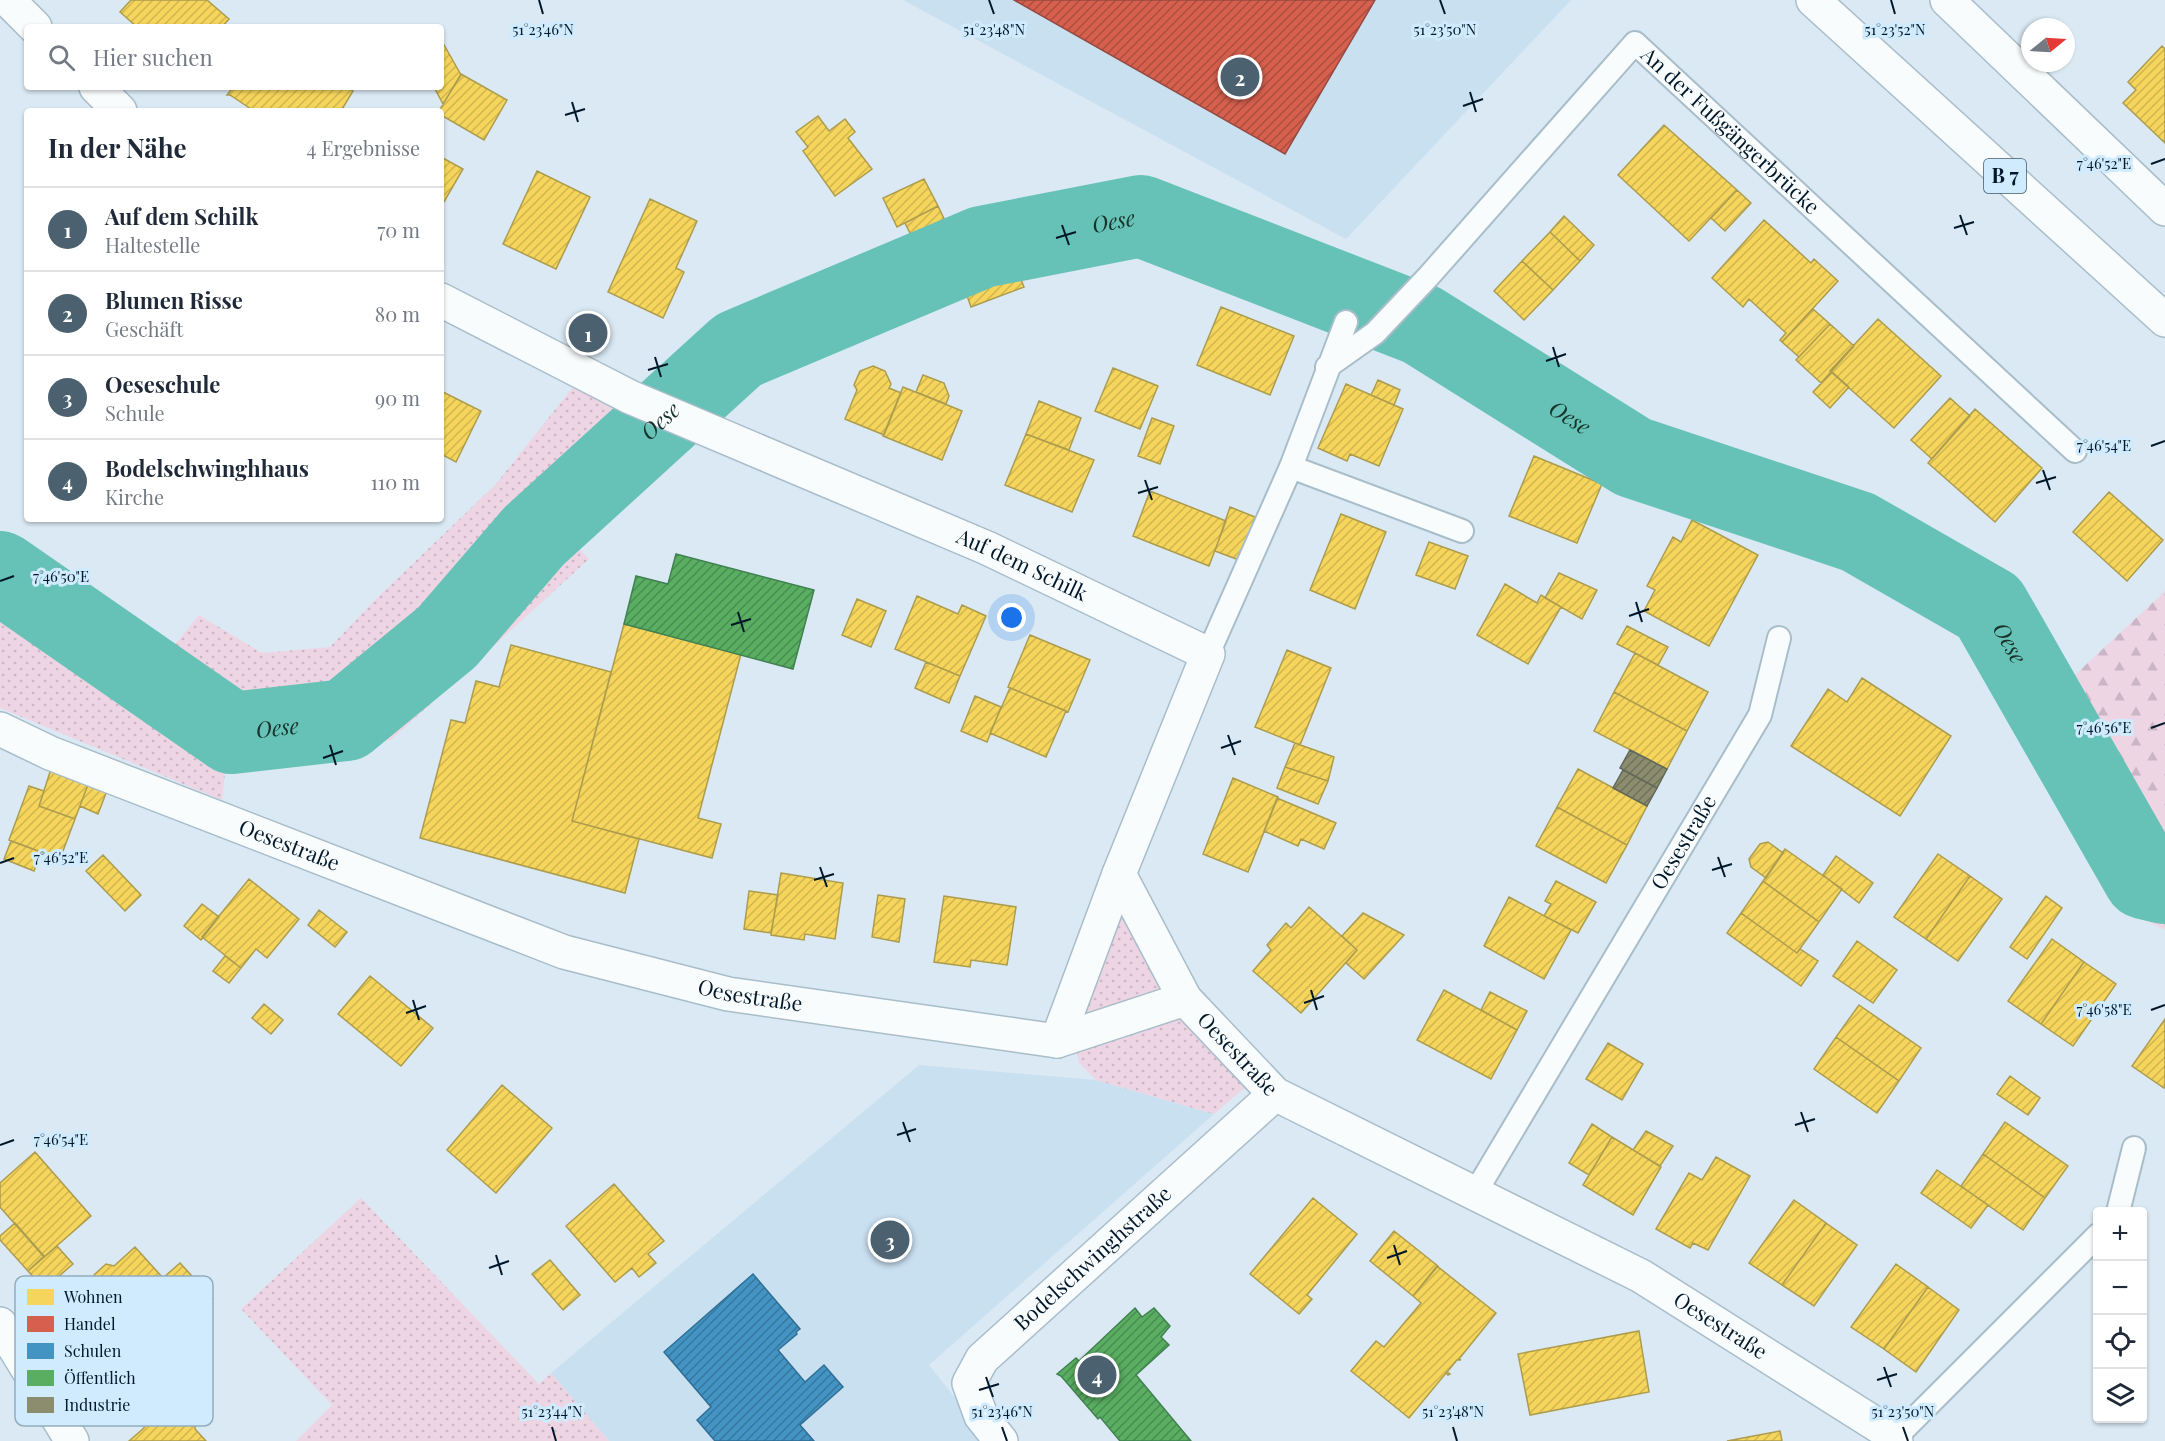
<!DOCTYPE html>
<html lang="de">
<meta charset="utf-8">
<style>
body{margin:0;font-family:"Playfair Display",serif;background:#f2f2f3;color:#1f2937}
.controls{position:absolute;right:18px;bottom:18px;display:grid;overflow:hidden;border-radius:6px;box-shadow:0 2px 4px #0004}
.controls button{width:54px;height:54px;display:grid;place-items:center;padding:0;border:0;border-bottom:2px solid #e0e1e3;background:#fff;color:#1f2937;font:30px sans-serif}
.compass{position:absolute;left:2021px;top:18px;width:54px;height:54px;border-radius:50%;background:#fff;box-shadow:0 2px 4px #0004;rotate:72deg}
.you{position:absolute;left:1012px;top:618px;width:21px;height:21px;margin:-15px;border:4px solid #fff;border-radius:50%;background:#1a73e8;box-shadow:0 0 0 9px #1a73e833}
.badge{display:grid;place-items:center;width:39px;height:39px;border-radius:50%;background:#4c6170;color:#fff;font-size:20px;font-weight:700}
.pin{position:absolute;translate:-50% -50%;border:3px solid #fff;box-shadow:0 2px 6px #0006}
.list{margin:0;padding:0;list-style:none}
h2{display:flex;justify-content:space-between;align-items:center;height:78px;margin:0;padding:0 24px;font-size:26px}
h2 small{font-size:20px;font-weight:400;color:#747a83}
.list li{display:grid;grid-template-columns:39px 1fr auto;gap:18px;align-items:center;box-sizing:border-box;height:84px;padding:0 24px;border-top:2px solid #e0e1e3}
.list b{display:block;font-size:22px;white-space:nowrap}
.list p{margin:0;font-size:20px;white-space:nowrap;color:#747a83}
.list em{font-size:20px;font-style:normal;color:#747a83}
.icon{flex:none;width:33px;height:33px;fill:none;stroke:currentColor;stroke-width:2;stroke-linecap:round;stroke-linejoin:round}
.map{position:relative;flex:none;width:2165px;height:1441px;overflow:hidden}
.search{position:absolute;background:#fff;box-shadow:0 2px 4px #0004;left:24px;top:24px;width:420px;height:66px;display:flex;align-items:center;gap:15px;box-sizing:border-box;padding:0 21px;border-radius:6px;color:#747a83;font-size:22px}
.panel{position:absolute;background:#fff;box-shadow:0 2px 4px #0004;left:24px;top:108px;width:420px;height:414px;border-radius:6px}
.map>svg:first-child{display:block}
.built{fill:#c9e0f1}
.grass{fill:url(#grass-dots)}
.forest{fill:url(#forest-firs)}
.homes{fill:url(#homes-hatch);stroke:#ac9c4d;stroke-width:1.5}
.shops{fill:url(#shops-hatch);stroke:#964a42;stroke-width:1.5}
.schools{fill:url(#schools-hatch);stroke:#2f6e95;stroke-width:1.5}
.public{fill:url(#public-hatch);stroke:#3f8150;stroke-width:1.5}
.industry{fill:url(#industry-hatch);stroke:#626959;stroke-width:1.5}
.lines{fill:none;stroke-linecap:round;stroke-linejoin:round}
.river{stroke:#66c2b6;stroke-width:82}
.service-casing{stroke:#a8bdca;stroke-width:26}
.minor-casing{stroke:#a8bdca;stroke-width:36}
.primary-casing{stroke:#a8bdca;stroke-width:36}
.service{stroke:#f9fcfd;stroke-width:22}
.minor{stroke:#f9fcfd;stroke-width:33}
.primary{stroke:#f9fcfd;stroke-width:33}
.ticks{fill:none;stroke:#001829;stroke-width:2}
.labels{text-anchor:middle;stroke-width:6;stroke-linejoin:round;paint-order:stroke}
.shield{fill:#d0ebfe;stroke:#3e5769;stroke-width:1.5}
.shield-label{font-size:20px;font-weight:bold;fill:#001829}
.street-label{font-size:21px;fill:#001829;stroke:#d0ebfe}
.water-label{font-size:22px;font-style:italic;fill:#18322c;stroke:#d0ebfe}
.key{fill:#d0ebfe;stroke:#92acbe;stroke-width:1.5}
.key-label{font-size:16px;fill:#001829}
.ticks-label{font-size:15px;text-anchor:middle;fill:#001829;stroke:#d0ebfe;stroke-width:6;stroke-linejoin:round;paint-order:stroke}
</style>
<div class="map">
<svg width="2165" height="1441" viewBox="0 0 2165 1441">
<defs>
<pattern id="grass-dots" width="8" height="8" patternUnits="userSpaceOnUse" patternTransform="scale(1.5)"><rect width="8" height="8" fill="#eed5e4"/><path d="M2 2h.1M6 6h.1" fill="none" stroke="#cab6c4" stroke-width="1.8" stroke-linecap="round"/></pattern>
<pattern id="forest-firs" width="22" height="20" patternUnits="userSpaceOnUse" patternTransform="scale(1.5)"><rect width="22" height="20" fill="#eed5e4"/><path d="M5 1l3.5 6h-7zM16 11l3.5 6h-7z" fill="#cab6c4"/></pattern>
<pattern id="homes-hatch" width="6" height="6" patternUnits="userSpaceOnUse" patternTransform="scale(1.5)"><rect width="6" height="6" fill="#f6d55c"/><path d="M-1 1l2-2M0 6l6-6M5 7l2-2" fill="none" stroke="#d1b650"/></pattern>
<pattern id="shops-hatch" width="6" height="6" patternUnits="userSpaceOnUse" patternTransform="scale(1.5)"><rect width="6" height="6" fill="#d6604d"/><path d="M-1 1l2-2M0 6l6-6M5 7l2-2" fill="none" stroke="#ab4e40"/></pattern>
<pattern id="schools-hatch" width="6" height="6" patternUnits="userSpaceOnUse" patternTransform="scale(1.5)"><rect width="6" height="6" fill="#4393c3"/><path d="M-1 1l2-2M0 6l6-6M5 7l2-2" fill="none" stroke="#36779e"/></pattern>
<pattern id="public-hatch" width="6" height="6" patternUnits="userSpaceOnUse" patternTransform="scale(1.5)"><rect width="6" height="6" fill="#5aae61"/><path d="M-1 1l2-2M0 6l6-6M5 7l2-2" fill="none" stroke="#488d50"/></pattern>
<pattern id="industry-hatch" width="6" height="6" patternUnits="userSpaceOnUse" patternTransform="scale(1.5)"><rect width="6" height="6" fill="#8c8c6e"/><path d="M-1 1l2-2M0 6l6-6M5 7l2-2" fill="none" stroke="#70715a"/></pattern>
</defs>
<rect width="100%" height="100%" fill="#dae9f4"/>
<path class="built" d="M903,0H1571L1346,239Z
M919,1065L1096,1080L1214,1114L929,1365L989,1441H609L551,1373Z"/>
<path class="grass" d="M577,382L649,417L544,511L589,559L391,740L334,749L250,748L229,714L158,665L199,615L262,653L330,647L377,598L496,484Z
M0,588L228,746L222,800L0,708Z
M1120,899L1252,1082L1214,1114L1096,1080L1079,1063L1072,1026Z
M361,1198L539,1384L551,1373L609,1441H296L332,1405L241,1309Z"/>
<path class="forest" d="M2165,591V930L2143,919L2017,729Z"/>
<path class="homes" d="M131,0H207L229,19L222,27H137L120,12Z
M443,43L461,75L443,104L434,87H441V44Z
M2162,46L2165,49V143L2123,103L2136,90L2128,82Z
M461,74L507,100L484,140L441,115V111H439Z
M233,87H347L353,91L341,111H261L258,109L254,111L230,95H227Z
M818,116L829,131L845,119L855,132L848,138L872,169L835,196L803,151L808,147L796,132Z
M1664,125L1737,190L1689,241L1618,175Z
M441,157L463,169L441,207Z
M537,171L590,197L556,269L503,244Z
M924,179L938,206L897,227L883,198Z
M1737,190L1751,203L1725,231L1711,218Z
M650,199L697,221L676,268L684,272L663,318L608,292Z
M938,206L946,223L913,239L905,223Z
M1564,216L1594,245L1580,261L1550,232Z
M1764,220L1811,263L1814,259L1838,281L1782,342L1780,340L1786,333L1749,299L1743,307L1712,278Z
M1550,232L1580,261L1553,290L1522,261Z
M1522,261L1553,290L1524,320L1494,291Z
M1016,267L1024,287L971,307L964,287Z
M1221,307L1294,336L1270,395L1197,365Z
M1813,309L1830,324L1799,357L1782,342Z
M1878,319L1941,376L1894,428L1830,371Z
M1830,324L1854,346L1821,383L1796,360Z
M873,366L885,371L891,384L889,388L901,393L884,435L845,419L857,390L854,385L860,371Z
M1113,368L1158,386L1140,429L1095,411Z
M1832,372L1849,387L1830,408L1813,392Z
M923,375L944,383L949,396L946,404L916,392Z
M1378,380L1400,390L1394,405L1371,395Z
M1346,384L1403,409L1379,466L1350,454L1347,461L1318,448Z
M903,387L962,411L942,460L883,436Z
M441,391L481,411L456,462L441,454Z
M1950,398L1970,416L1932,459L1911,440Z
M1039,401L1081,418L1069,450L1026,434Z
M1975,409L2042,468L1995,522L1928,463Z
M1152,418L1174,426L1160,464L1138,456Z
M1026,434L1094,460L1072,512L1005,485Z
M1534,456L1602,484L1577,543L1509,516Z
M1150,491L1226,521L1209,566L1133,536Z
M2109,492L2163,540L2127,581L2073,532Z
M1230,507L1255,517L1239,560L1215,551Z
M1341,514L1386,532L1355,609L1310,590Z
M1692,520L1758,555L1709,646L1644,611L1655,590L1647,586L1673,537L1681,542Z
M1429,542L1468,556L1455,589L1416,575Z
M1559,573L1597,590L1582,619L1545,598Z
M1505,584L1537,603L1541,595L1561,607L1528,664L1477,635Z
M917,596L958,614L962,605L986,616L960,676L895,649Z
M857,599L886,611L871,647L842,635Z
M624,624L741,654L698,818L721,824L712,858L572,821Z
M1627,626L1668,647L1658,665L1617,644Z
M1030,635L1090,660L1068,712L1008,687Z
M511,645L611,672L572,821L639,839L625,893L420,838L451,720L465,723L476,681L499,687Z
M1287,650L1331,668L1300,745L1255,727Z
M1635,653L1708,692L1687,731L1614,692Z
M926,662L960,676L949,703L915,688Z
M1862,678L1951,736L1900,816L1791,746L1828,689L1847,702Z
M1010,688L1066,711L1046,757L990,733Z
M1614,692L1687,731L1667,769L1594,731Z
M975,696L1001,707L987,742L961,731Z
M1295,743L1334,757L1328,781L1285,767Z
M1285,767L1328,781L1318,804L1277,788Z
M51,769L89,782L75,819L39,806Z
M1578,769L1647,806L1627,845L1557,807Z
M1233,778L1278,797L1248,872L1203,854Z
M89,782L108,788L98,814L80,806Z
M29,786L44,791L39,806L75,819L60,859L9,840Z
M1277,798L1336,823L1324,849L1301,839L1298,846L1264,831Z
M1557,807L1627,845L1606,883L1536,846Z
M11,841L41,852L34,871L4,859Z
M1768,842L1783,853L1766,878L1751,867L1749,859L1760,844Z
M1785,849L1842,889L1819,922L1763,881Z
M1938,854L1970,876L1926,939L1894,917Z
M103,855L141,895L125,911L86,871Z
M1836,856L1873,883L1859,903L1823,875Z
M781,873L843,883L835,939L805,934L804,940L771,935Z
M1970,876L2002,899L1958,961L1926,939Z
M249,879L299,919L267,958L256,949L241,968L202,937Z
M1556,881L1596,902L1578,933L1544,916L1551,904L1545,901Z
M1763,881L1819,922L1797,953L1741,913Z
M749,891L778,895L771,933L744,929Z
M878,895L905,899L899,942L872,937Z
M944,896L1016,907L1007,965L971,960L970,967L934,962Z
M2046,896L2062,908L2027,959L2010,947Z
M1509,897L1571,930L1544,979L1484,946Z
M202,904L219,917L201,940L184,926Z
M1309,907L1357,950L1301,1013L1253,971L1271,950L1267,945L1286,923L1291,928Z
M319,910L347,932L335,947L308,925Z
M1363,913L1404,935L1364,979L1346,963L1357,950L1342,936Z
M1741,913L1797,953L1800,949L1818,961L1801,986L1727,933Z
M2052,939L2084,962L2041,1024L2008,1001Z
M1857,941L1897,970L1873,1003L1833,976Z
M225,956L241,968L229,983L213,971Z
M2084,962L2116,984L2073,1046L2041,1024Z
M370,976L433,1028L401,1066L338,1014Z
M1444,990L1517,1030L1491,1079L1417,1040Z
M1490,992L1527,1011L1517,1030L1481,1010Z
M264,1004L283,1020L271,1034L252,1018Z
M1859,1005L1921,1048L1899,1081L1836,1037Z
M2165,1019V1087L2164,1088L2132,1066Z
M1836,1037L1899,1081L1877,1113L1814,1069Z
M1608,1043L1643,1064L1622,1100L1586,1079Z
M2010,1076L2040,1098L2028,1115L1997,1094Z
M502,1085L552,1128L496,1193L447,1150Z
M2005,1122L2068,1166L2045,1198L1983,1154Z
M1592,1124L1612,1137L1589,1175L1569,1163Z
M1646,1131L1673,1146L1660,1166L1633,1150Z
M1612,1137L1661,1167L1633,1215L1583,1185Z
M35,1152L91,1216L44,1257L0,1207V1183Z
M1983,1154L2045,1198L2023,1230L1961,1186Z
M1716,1157L1750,1176L1708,1250L1693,1243L1690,1248L1656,1229L1689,1173L1702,1180Z
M1937,1170L1988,1205L1971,1228L1921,1193Z
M614,1184L664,1241L648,1254L656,1263L639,1277L632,1268L615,1282L566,1226Z
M1313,1198L1357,1234L1307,1295L1312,1299L1299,1314L1250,1274Z
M1794,1200L1826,1223L1782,1285L1749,1263Z
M15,1223L44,1256L28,1271L0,1240V1236Z
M1826,1223L1857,1245L1814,1306L1782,1285Z
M1394,1231L1438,1266L1413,1296L1370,1261Z
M57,1246L73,1264L44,1289L28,1271Z
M135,1247L163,1278L102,1333L74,1302L96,1283L94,1275L106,1264L114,1266Z
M550,1260L580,1295L563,1310L532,1274Z
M180,1263L213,1299L196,1314L163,1278Z
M1896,1264L1928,1287L1884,1349L1851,1327Z
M1437,1266L1496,1313L1459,1359L1461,1360H1457L1447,1372L1450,1374L1448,1375L1446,1373L1409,1418L1351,1371L1376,1341L1384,1347L1421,1303L1413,1296Z
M1928,1287L1959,1310L1916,1372L1884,1349Z
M1639,1331L1649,1392L1530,1415L1518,1354Z
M177,1390L196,1413L195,1429L206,1441H129L144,1428L145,1418Z
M1780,1431L1782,1441H1727Z"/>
<path class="shops" d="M1014,0H1375L1285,154Z"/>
<path class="schools" d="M753,1274L800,1329L796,1332L797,1334L778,1350L805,1382L824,1365L843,1387L800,1425L814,1441H715L697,1420L711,1407L664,1352Z"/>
<path class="public" d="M676,554L814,590L793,669L624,624L636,576L668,584Z
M1135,1308L1142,1317L1154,1308L1170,1326L1161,1337L1169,1345L1136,1375L1191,1441H1120L1100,1417L1098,1419L1061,1376L1057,1374L1076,1358L1079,1361Z"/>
<path class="industry" d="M1630,750L1667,769L1657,788L1620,768Z
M1623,770L1657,788L1647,806L1613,788Z"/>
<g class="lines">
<path class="river" id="s1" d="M0,572L232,733L346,720L447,637L534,536L738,350L982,247L1141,216L1422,325L1633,457L1858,532L1989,607L2144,878L2165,883"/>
<defs>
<g id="service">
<path id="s2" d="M1327,367L1375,333L1428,277L1635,43L2075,451"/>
<path d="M1291,467L1462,531"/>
<path d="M1208,654L1291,467L1346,322"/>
<path id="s3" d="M1475,1193L1760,715L1779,638"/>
<path d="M2118,1212L2134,1148"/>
<path d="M1894,1439L2098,1235"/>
</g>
<g id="minor">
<path d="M8,0L35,27"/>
<path d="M1947,0L2165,209"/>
<path d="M96,87L120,111"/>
<path id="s4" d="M441,300L630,397L987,548L1208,654L1119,874L1185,999L1275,1094L1641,1276L1885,1430L1896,1441"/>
<path id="s5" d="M0,729L50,753L564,952L728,994L1057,1041L1185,999"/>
<path d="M1057,1041L1119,874"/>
<path d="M0,1324L72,1441"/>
<path id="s6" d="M1001,1441L981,1416L969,1383L982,1359L1275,1094"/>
</g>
<path id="primary" d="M1813,0L2165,320"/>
</defs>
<use href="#service" class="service-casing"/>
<use href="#minor" class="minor-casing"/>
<use href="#primary" class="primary-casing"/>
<use href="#service" class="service"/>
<use href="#minor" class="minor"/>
<use href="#primary" class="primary"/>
</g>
<path class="ticks" d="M539,0L543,14M989,0L994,14M1440,0L1445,14M1891,0L1895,14M1470,92L1476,112M572,102L578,122M1463,106L1483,99M565,115L585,109M2151,164L2165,159M1960,215L1967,235M1062,225L1069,245M1954,228L1974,222M1056,238L1076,232M1553,347L1559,367M655,357L661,377M1546,361L1566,354M648,370L668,364M2151,446L2165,441M2043,470L2050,490M1145,480L1152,500M2036,483L2056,477M1138,493L1158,487M0,581L14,576M1636,602L1642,622M738,612L744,632M1629,616L1649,609M731,625L751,619M2151,728L2165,723M1228,735L1235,755M330,745L336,765M1221,748L1241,741M323,758L343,751M1718,857L1725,877M0,863L14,858M820,867L827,887M1712,870L1732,864M814,880L834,874M1311,990L1317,1010M413,1000L419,1020M1304,1003L1324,996M2151,1010L2165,1005M406,1013L426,1006M1801,1112L1808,1132M903,1122L910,1142M1795,1125L1815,1119M897,1135L916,1129M0,1145L14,1140M1394,1245L1400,1265M496,1255L502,1275M1387,1258L1407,1251M489,1268L509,1261M1884,1367L1891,1387M986,1377L993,1397M1877,1380L1897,1374M979,1390L999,1384M552,1427L556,1441M1002,1427L1007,1441M1453,1427L1457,1441M1903,1427L1908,1441"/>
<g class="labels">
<rect class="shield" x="1984" y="159" width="42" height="34" rx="4.5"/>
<g class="shield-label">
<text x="2005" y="183">B 7</text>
</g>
<g class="street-label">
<text dy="7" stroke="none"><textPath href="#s2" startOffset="578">An der Fußgängerbrücke</textPath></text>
<text dy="7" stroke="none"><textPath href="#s4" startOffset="639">Auf dem Schilk</textPath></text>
<text dy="7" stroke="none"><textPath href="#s3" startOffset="408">Oesestraße</textPath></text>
<text dy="7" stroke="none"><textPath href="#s5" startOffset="312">Oesestraße</textPath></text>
<text dy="7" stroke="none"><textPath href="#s5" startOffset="798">Oesestraße</textPath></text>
<text dy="7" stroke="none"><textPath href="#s4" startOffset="1300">Oesestraße</textPath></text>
<text dy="7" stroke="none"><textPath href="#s6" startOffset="244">Bodelschwinghstraße</textPath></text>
<text dy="7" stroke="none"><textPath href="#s4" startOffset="1857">Oesestraße</textPath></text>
</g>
<g class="water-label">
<text dy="8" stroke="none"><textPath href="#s1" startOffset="1336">Oese</textPath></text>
<text dy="8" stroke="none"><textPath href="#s1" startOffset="1840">Oese</textPath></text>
<text dy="8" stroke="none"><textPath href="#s1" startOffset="832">Oese</textPath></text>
<text dy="8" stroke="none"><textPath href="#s1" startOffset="2344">Oese</textPath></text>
<text dy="8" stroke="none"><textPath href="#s1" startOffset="328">Oese</textPath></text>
</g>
</g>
<rect x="15" y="1276" width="198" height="150" rx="9" class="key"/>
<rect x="27" y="1289" width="27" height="16" fill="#f6d55c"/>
<rect x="27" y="1316" width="27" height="16" fill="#d6604d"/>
<rect x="27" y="1343" width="27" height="16" fill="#4393c3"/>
<rect x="27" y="1370" width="27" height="16" fill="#5aae61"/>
<rect x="27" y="1397" width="27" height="16" fill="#8c8c6e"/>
<g class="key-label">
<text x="64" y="1303">Wohnen</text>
<text x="64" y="1330">Handel</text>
<text x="64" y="1357">Schulen</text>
<text x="64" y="1384">Öffentlich</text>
<text x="64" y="1411">Industrie</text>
</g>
<g class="ticks-label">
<text x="543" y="35">51°23'46"N</text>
<text x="994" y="35">51°23'48"N</text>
<text x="1445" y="35">51°23'50"N</text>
<text x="1895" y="35">51°23'52"N</text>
<text x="2104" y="169">7°46'52"E</text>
<text x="2104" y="451">7°46'54"E</text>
<text x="61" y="582">7°46'50"E</text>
<text x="2104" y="733">7°46'56"E</text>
<text x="61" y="863">7°46'52"E</text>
<text x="2104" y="1015">7°46'58"E</text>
<text x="61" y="1145">7°46'54"E</text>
<text x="552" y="1417">51°23'44"N</text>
<text x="1002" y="1417">51°23'46"N</text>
<text x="1453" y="1417">51°23'48"N</text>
<text x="1903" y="1417">51°23'50"N</text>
</g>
</svg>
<div class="controls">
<button>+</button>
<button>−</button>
<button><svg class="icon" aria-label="locate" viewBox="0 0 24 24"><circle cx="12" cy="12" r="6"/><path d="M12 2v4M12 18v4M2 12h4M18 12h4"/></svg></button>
<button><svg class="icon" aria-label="layers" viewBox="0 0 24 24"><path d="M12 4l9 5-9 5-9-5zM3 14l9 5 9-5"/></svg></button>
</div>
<svg class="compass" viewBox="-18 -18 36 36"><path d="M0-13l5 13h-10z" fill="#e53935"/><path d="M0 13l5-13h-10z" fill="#747a83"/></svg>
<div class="you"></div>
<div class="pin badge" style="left:588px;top:333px">1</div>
<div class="pin badge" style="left:1240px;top:77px">2</div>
<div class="pin badge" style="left:890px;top:1240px">3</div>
<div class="pin badge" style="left:1097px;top:1375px">4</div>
<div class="search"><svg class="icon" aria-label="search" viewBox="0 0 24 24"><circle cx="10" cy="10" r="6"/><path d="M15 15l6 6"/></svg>Hier suchen</div>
<section class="panel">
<h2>In der Nähe<small>4 Ergebnisse</small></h2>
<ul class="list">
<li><span class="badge">1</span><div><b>Auf dem Schilk</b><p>Haltestelle</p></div><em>70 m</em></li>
<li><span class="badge">2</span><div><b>Blumen Risse</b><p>Geschäft</p></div><em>80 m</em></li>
<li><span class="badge">3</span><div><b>Oeseschule</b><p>Schule</p></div><em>90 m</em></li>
<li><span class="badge">4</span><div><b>Bodelschwinghhaus</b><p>Kirche</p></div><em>110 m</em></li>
</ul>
</section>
</div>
